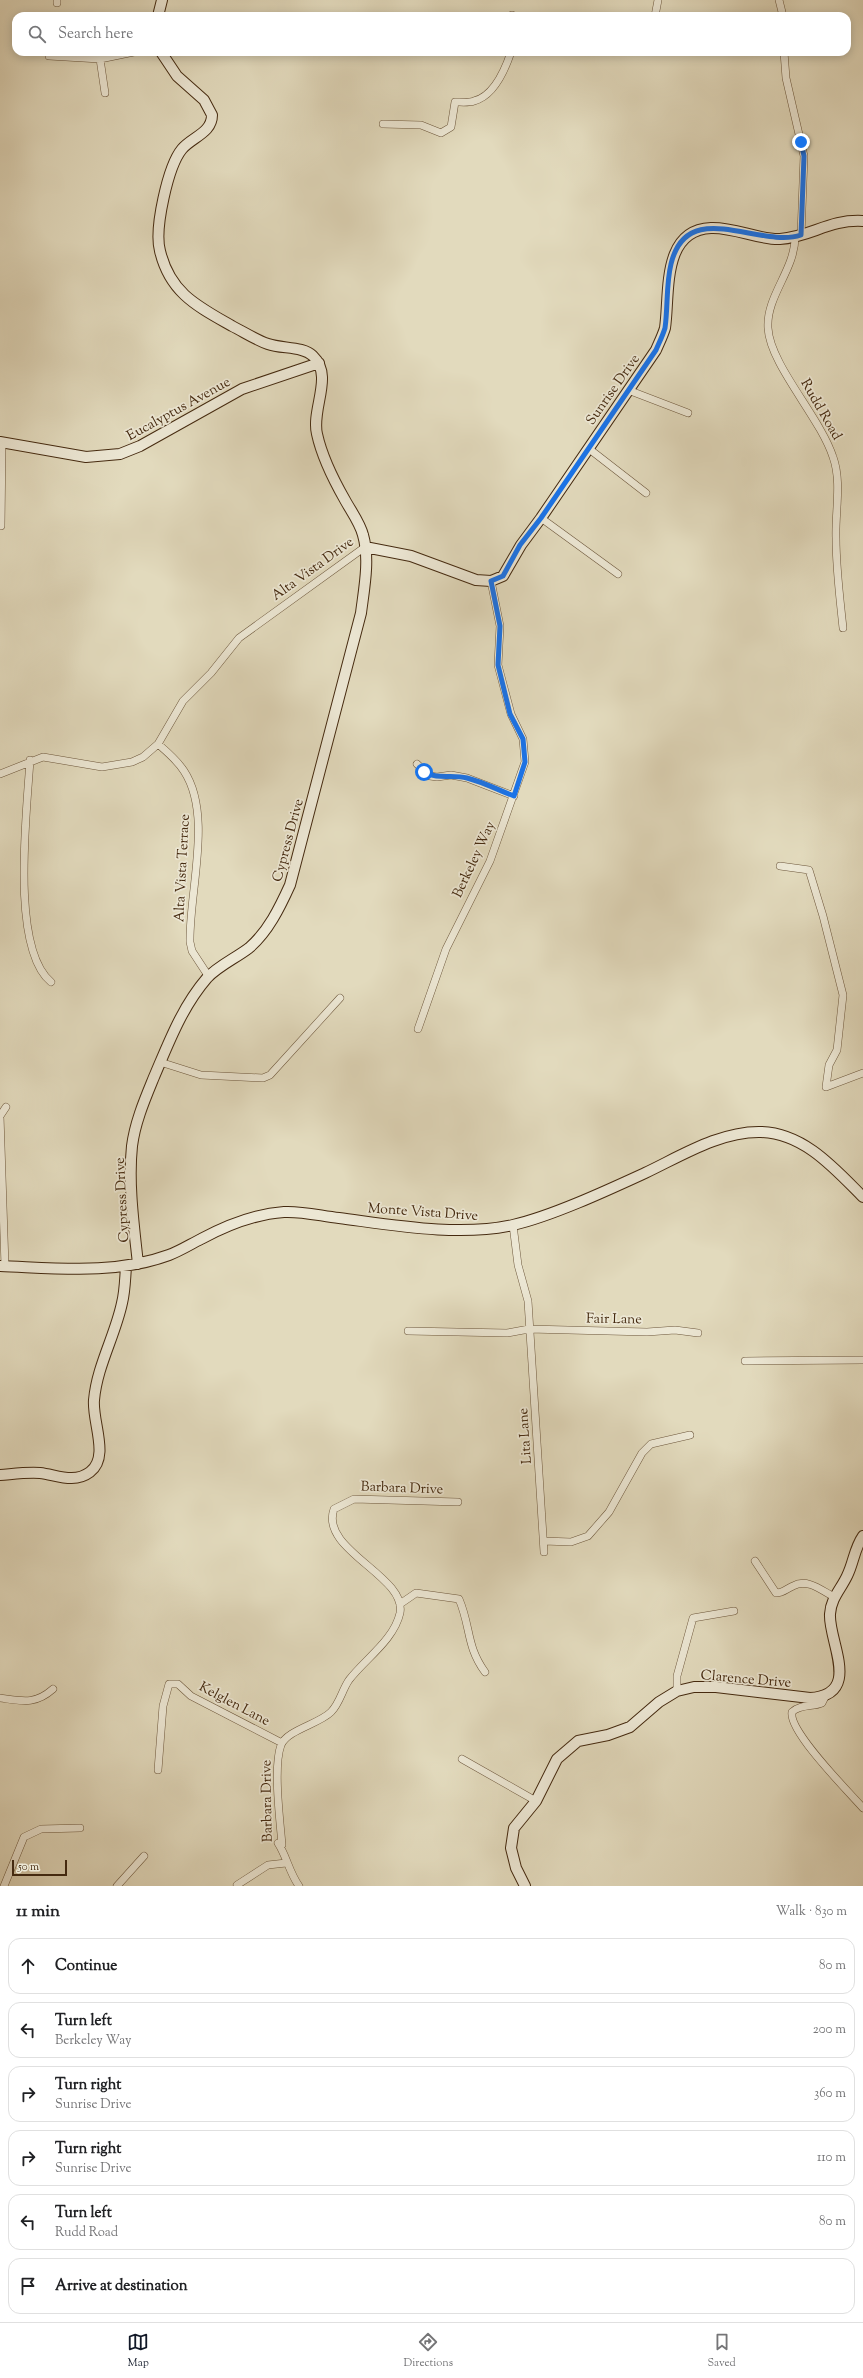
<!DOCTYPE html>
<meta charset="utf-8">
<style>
body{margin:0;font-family:"Sorts Mill Goudy",serif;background:#f6f6f6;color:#202124}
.scale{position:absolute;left:12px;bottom:10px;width:55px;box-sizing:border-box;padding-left:4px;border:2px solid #452a10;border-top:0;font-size:11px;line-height:14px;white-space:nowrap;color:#452a10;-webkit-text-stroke:3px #ece7d4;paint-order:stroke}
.stop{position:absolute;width:12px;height:12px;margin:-9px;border:3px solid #1a73e8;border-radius:50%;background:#fff}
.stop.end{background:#1a73e8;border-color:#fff;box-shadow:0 1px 4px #0008}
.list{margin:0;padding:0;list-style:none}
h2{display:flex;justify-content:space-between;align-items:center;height:52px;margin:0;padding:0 16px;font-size:17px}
h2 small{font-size:13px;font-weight:400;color:#757577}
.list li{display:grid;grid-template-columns:26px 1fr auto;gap:12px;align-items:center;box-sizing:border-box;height:56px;margin:0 8px 8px;padding:0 8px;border:1px solid #e0e0e0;border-radius:12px}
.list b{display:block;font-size:15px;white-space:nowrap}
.list p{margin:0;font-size:13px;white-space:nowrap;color:#757577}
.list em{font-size:13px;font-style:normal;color:#757577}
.icon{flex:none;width:22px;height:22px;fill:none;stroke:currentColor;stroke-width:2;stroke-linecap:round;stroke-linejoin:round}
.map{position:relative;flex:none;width:863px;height:1886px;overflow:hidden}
.search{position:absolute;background:#fff;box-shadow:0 2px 10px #0003;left:12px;right:12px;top:12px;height:44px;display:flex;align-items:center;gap:10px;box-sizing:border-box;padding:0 14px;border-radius:12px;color:#757577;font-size:15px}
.sheet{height:436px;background:#fff}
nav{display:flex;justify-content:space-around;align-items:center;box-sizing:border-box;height:56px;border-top:1px solid #e0e0e0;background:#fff;font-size:11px;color:#757577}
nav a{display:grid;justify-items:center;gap:2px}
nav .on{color:#111827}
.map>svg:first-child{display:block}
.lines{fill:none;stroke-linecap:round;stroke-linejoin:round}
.street-casing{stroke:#6c563b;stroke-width:8}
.secondary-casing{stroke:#452a10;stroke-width:12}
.street{stroke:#ece7d4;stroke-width:7}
.secondary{stroke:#ece7d4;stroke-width:10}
.route{stroke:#1a73e8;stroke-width:5}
.labels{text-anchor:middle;stroke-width:3.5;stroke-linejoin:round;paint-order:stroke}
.street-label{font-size:14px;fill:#452a10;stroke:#ece7d4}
</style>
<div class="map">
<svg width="863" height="1886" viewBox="0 0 863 1886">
<rect width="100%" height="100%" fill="#e2dabd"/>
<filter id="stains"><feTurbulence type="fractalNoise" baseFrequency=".005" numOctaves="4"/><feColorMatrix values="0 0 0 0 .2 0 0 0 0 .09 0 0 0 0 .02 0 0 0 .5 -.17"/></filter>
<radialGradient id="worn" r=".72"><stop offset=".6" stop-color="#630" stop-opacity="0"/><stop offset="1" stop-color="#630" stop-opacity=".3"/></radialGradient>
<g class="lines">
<defs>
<path id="street" d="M57,0V3
M779,0L783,16
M512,15V16
M655,16L658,0
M784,52L786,78L804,156L801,235
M49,56L100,59L134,52
M100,59L105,93
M383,124L421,125L441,133L451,127L455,102C461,102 469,103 474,101C494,96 505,70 511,52
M795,237C795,270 766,296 768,328C770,365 820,417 833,457C842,482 835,512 836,538C836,568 840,599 843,628
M628,390L688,413
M588,448L646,493
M541,518L618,574
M1,526L2,442
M158,744C167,752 177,760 184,771C213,815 189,891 190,942L192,951L209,977
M30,760C27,811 10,948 51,982
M417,764L430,776L437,777L451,775L467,778L514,796
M0,774L43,757L102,767L132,762L143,757L158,744L183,701L211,673L239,638L365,547
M780,866L809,870L823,916L843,995L837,1050L829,1065L826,1087L863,1073
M418,1029L446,949L490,861L525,762L523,739L511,714L498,665L500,626L491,581
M160,1062L201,1075L263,1078L270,1075L340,998
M513,1225L518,1265L528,1301L544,1552
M5,1266L0,1116L6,1107
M408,1331L507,1333L529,1329L647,1332L675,1330L698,1333
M745,1361L863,1360
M544,1541L571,1542L588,1536L609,1512L642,1453L651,1444L690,1435
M755,1561L776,1593C783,1593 786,1589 793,1586C807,1578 821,1590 834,1597
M400,1604L416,1593L459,1599C471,1627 466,1646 485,1672
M677,1691V1676L693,1618L734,1611
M826,1695L822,1703C813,1707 800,1704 792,1712C788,1731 849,1792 863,1808
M0,1698C22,1701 35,1705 53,1689
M462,1759L536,1801
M158,1770L163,1706L169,1684H178L191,1696L282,1743
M237,1885L268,1865L286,1863
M4,1886L24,1837L41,1829L80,1828
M117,1886L144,1856
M299,1886C289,1872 287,1857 278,1843L282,1845C280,1820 273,1767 281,1745C287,1730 319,1724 331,1712C340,1703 342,1690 349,1680C365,1659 394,1640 400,1613C407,1576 319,1550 334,1509L354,1499L458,1502"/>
<path id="secondary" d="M158,16L162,0
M0,442L86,457L120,454L140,446L242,389L319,363
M365,547L411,556L476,580L491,581L503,576L521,545L541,518L656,350C659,343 663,335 665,328C670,294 661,230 711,228C734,227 759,240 780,239C811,237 829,219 863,221
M138,1264C134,1226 128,1184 132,1146C135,1122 145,1099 154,1077C169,1042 182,1007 207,978C218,966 236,958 249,948C268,932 280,907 290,885L361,613C364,589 370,559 363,535C360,523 351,511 345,500C333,479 322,457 317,434C311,409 334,376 313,356C303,346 282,349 268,344C256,340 244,332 232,326C197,306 170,293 160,251C154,229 168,166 182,149C192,137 212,133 212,115L204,100L177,76L161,52
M0,1266C56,1268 115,1275 169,1255C180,1251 191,1244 201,1239C227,1225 254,1214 284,1212C302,1211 321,1216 339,1218C393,1225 459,1237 513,1225C552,1216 608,1190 645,1173C681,1156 720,1131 761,1132C804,1133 835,1169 863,1197
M0,1475C13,1474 27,1472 40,1473C57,1475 74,1484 90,1472C110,1457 92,1422 94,1400C97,1366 115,1336 122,1303C125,1291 125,1279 126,1267
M525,1886L516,1868L511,1848L514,1828L536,1801L557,1759L578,1741L608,1735L630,1727L659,1702L677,1691L694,1687H716L810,1698C863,1695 828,1641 830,1614C831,1598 841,1589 847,1576C854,1562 854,1549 863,1536"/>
</defs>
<use href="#street" class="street-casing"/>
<use href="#secondary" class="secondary-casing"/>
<use href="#street" class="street"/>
<use href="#secondary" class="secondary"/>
</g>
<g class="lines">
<path class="route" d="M424,772C438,780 452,774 467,778C483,782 498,790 514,796L525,762L523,739L510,714L498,665L500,626L491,581L503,576L520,545L541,518L656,350C659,343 663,335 665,328C668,307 666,284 671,264C687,196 759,249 801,235L804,156L801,142"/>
</g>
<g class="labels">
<g class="street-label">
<text transform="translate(612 389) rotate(-55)" y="5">Sunrise Drive</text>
<text transform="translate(178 408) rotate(-29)" y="5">Eucalyptus Avenue</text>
<text transform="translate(822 409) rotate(60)" y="5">Rudd Road</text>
<text transform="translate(312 568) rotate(-36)" y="5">Alta Vista Drive</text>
<text transform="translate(287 840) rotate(-75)" y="5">Cypress Drive</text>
<text transform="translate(473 859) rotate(-65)" y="5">Berkeley Way</text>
<text transform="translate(181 868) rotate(-87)" y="5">Alta Vista Terrace</text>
<text transform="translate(121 1200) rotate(-93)" y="5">Cypress Drive</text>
<text transform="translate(423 1211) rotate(4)" y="5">Monte Vista Drive</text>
<text transform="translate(614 1318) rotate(1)" y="5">Fair Lane</text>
<text transform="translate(524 1436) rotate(-94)" y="5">Lita Lane</text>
<text transform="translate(402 1487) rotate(2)" y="5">Barbara Drive</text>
<text transform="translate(746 1678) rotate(5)" y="5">Clarence Drive</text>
<text transform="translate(235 1703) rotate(28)" y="5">Kelglen Lane</text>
<text transform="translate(266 1801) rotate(-91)" y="5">Barbara Drive</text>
</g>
</g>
<rect width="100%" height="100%" filter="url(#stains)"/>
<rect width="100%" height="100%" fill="url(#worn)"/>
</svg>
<div class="scale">50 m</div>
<div class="stop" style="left:424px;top:772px"></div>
<div class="stop end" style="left:801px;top:142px"></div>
<div class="search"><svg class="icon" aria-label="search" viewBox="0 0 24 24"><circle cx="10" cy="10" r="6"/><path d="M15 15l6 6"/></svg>Search here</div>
</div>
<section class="sheet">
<h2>11 min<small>Walk · 830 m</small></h2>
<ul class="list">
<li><svg class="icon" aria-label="ahead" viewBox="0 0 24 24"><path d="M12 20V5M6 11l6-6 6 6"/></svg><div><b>Continue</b></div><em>80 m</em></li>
<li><svg class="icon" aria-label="left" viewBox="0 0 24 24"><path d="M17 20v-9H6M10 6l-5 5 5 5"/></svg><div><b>Turn left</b><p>Berkeley Way</p></div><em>200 m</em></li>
<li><svg class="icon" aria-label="right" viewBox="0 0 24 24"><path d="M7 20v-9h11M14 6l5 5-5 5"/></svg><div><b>Turn right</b><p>Sunrise Drive</p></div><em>360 m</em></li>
<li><svg class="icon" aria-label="right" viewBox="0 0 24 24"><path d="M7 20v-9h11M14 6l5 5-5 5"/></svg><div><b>Turn right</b><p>Sunrise Drive</p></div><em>110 m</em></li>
<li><svg class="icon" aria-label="left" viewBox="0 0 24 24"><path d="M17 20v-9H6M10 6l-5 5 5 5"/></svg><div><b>Turn left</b><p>Rudd Road</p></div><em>80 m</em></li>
<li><svg class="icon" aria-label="arrive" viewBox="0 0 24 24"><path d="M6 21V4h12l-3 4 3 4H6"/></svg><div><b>Arrive at destination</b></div></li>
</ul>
</section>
<nav>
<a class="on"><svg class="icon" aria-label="map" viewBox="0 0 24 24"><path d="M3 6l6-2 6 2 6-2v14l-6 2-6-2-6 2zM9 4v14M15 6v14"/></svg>Map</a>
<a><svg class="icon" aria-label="directions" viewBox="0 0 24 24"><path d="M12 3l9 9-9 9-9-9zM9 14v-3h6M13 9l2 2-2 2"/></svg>Directions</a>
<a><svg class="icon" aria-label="saved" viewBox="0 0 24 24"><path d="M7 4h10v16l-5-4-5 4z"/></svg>Saved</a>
</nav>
